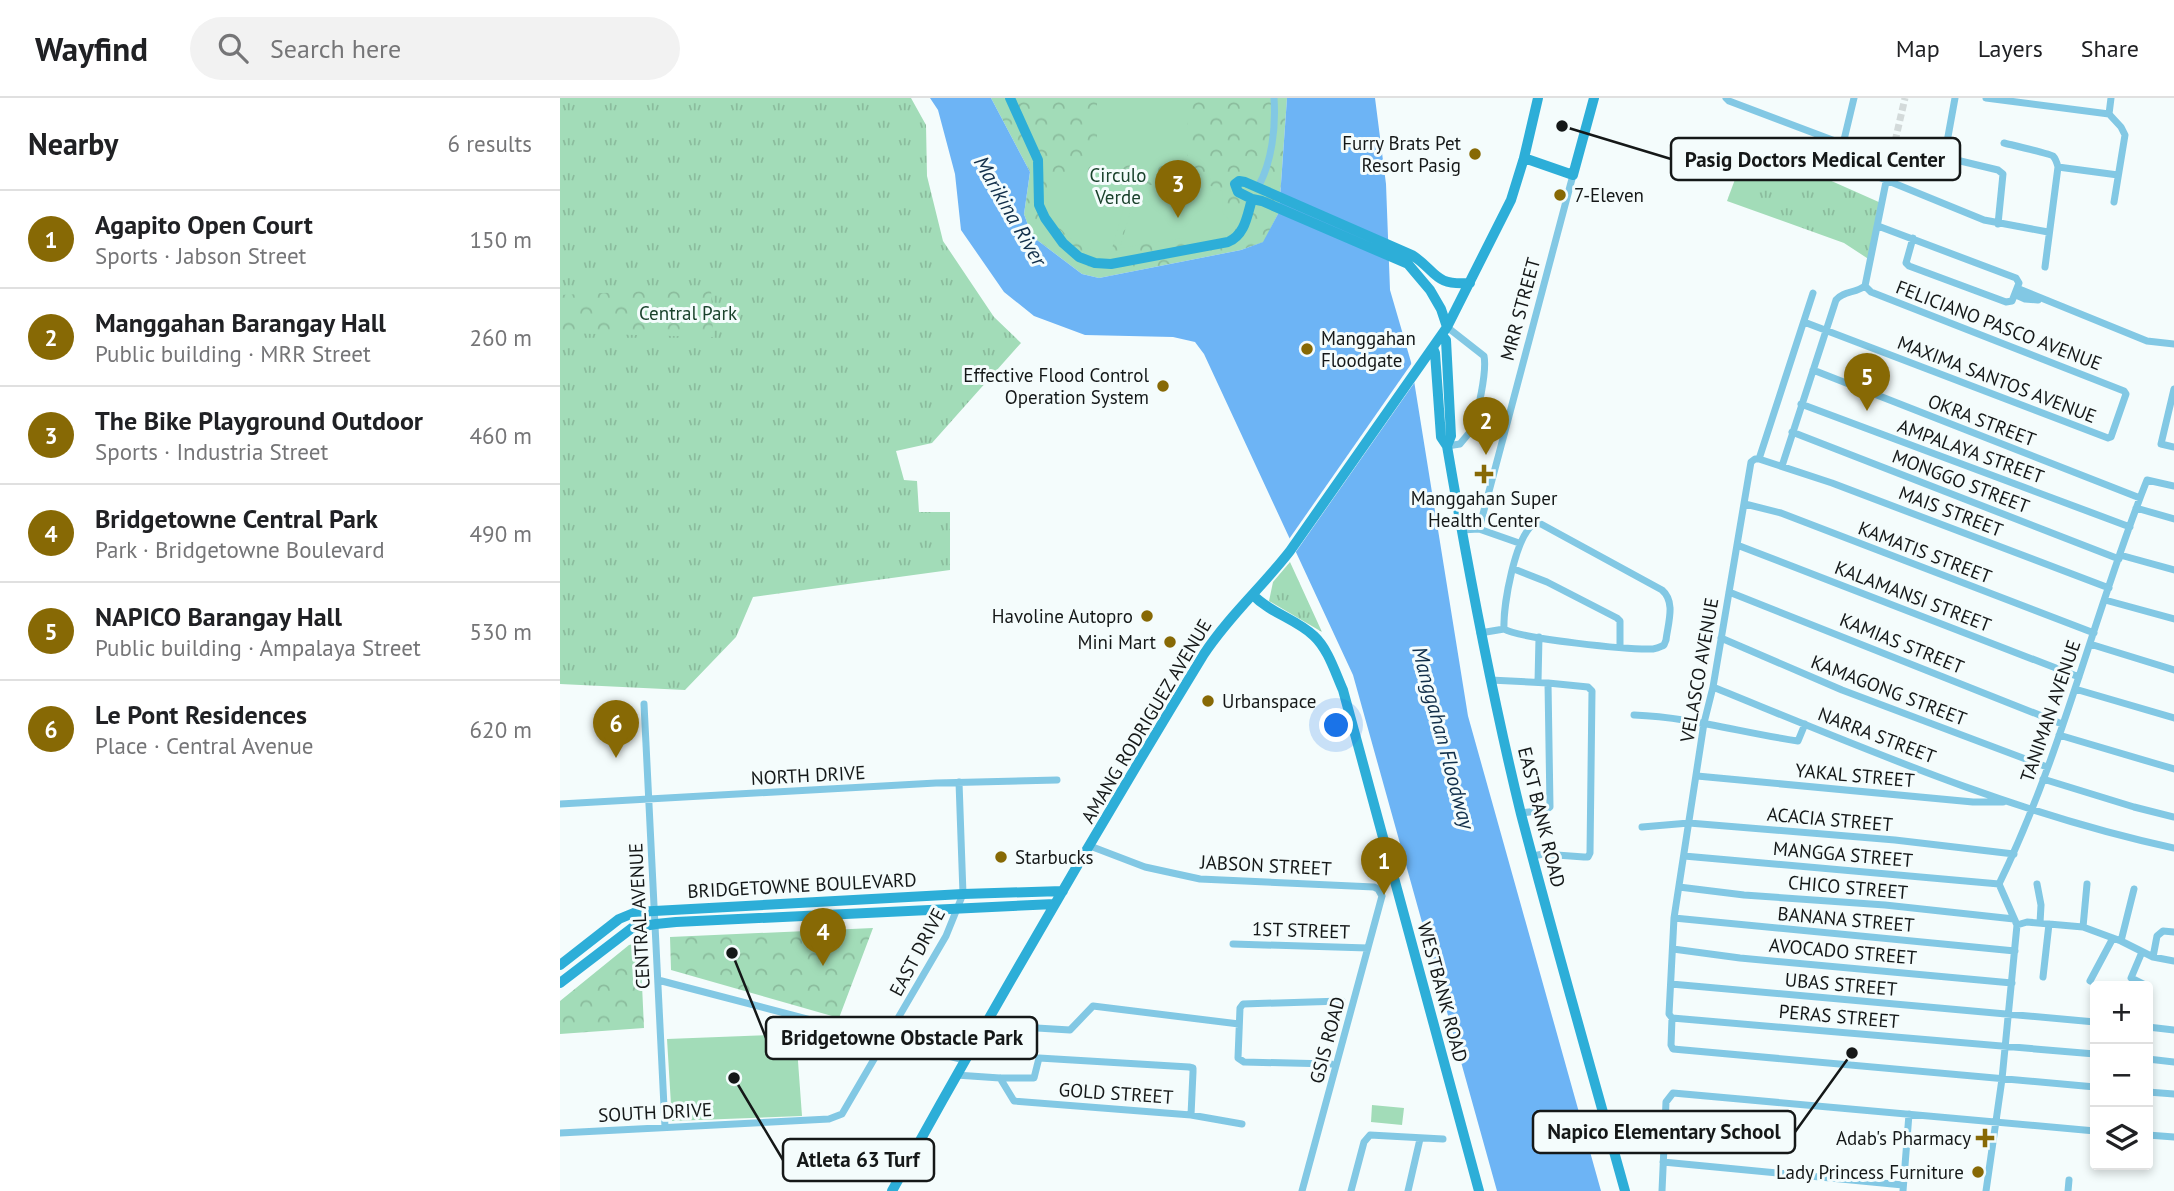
<!DOCTYPE html>
<meta charset="utf-8">
<style>
body{margin:0;font-family:"PT Sans",sans-serif;background:#f2f2f2;color:#202124}
.controls{position:absolute;right:21px;bottom:21px;display:grid;overflow:hidden;border-radius:7px;box-shadow:0 4px 10px #0003}
.controls button{width:63px;height:63px;display:grid;place-items:center;padding:0;border:0;border-bottom:2px solid #e0e0e0;background:#fff;color:#202124;font:35px sans-serif}
.you{position:absolute;left:777px;top:628px;width:24px;height:24px;margin:-18px;border:5px solid #fff;border-radius:50%;background:#1a73e8;box-shadow:0 0 0 10px #1a73e833}
.badge{display:grid;place-items:center;width:46px;height:46px;border-radius:50%;background:#876905;color:#fff;font-size:23px;font-weight:700}
.pin{position:absolute;translate:-50% -58px;filter:drop-shadow(0 2px 4px #0008)}
.pin::after{content:'';position:absolute;top:37px;width:24px;height:21px;background:inherit;clip-path:polygon(0 0,100% 0,50% 100%)}
.list{margin:0;padding:0;list-style:none}
h2{display:flex;justify-content:space-between;align-items:center;height:91px;margin:0;padding:0 28px;font-size:30px}
h2 small{font-size:23px;font-weight:400;color:#757577}
.list li{display:grid;grid-template-columns:46px 1fr auto;gap:21px;align-items:center;box-sizing:border-box;height:98px;padding:0 28px;border-top:2px solid #e0e0e0}
.list b{display:block;font-size:26px;white-space:nowrap}
.list p{margin:0;font-size:23px;white-space:nowrap;color:#757577}
.list em{font-size:23px;font-style:normal;color:#757577}
.icon{flex:none;width:38px;height:38px;fill:none;stroke:currentColor;stroke-width:2;stroke-linecap:round;stroke-linejoin:round}
.map{position:relative;flex:none;width:1614px;height:1093px;overflow:hidden}
header{display:flex;align-items:center;gap:42px;box-sizing:border-box;height:98px;padding:0 35px;background:#fff;border-bottom:2px solid #e0e0e0}
header strong{font-size:33px}
nav{display:flex;gap:38px;margin-inline-start:auto;font-size:24px}
.search{width:490px;height:63px;background:#f2f2f2;display:flex;align-items:center;gap:18px;box-sizing:border-box;padding:0 24px;border-radius:38px;color:#757577;font-size:26px}
main{display:flex}
aside{flex:1;background:#fff}
.map>svg:first-child{display:block}
.grass{fill:url(#grass-tufts)}
.park{fill:url(#park-crowns)}
.pitch{fill:#a2dcb8}
.water{fill:#6db4f5}
.pier{fill:#f4fcfc}
.lines{fill:none;stroke-linecap:round;stroke-linejoin:round}
.street-tunnel{stroke:#d3dada;stroke-width:7;stroke-dasharray:7 3.5;stroke-linecap:butt}
.street{stroke:#82c8e4;stroke-width:7}
.secondary{stroke:#2daed8;stroke-width:10}
.poi-dot{fill:#876905;stroke:#f4fcfc;stroke-width:2.5}
.labels{text-anchor:middle;stroke-width:6;stroke-linejoin:round;paint-order:stroke}
.poi-label{font-size:19px;fill:#151818;stroke:#f4fcfc;text-anchor:end}
.park-label{font-size:19px;fill:#1a422c;stroke:#f4fcfc}
.street-label{font-size:19px;fill:#151818;stroke:#f4fcfc}
.water-label{font-size:21px;font-style:italic;fill:#112f4a;stroke:#f4fcfc}
.leader{fill:none;stroke:#151818;stroke-width:2.5}
.callout-dot{fill:#151818;stroke:#f4fcfc;stroke-width:2.5}
.callout{fill:#f4fcfc;stroke:#151818;stroke-width:2.5}
.callout-label{font-size:21px;text-anchor:middle;font-weight:bold;fill:#151818}
</style>
<header>
<strong>Wayfind</strong>
<div class="search"><svg class="icon" aria-label="search" viewBox="0 0 24 24"><circle cx="10" cy="10" r="6"/><path d="M15 15l6 6"/></svg>Search here</div>
<nav><a>Map</a><a>Layers</a><a>Share</a></nav>
</header>
<main>
<aside>
<h2>Nearby<small>6 results</small></h2>
<ul class="list">
<li><span class="badge">1</span><div><b>Agapito Open Court</b><p>Sports · Jabson Street</p></div><em>150 m</em></li>
<li><span class="badge">2</span><div><b>Manggahan Barangay Hall</b><p>Public building · MRR Street</p></div><em>260 m</em></li>
<li><span class="badge">3</span><div><b>The Bike Playground Outdoor</b><p>Sports · Industria Street</p></div><em>460 m</em></li>
<li><span class="badge">4</span><div><b>Bridgetowne Central Park</b><p>Park · Bridgetowne Boulevard</p></div><em>490 m</em></li>
<li><span class="badge">5</span><div><b>NAPICO Barangay Hall</b><p>Public building · Ampalaya Street</p></div><em>530 m</em></li>
<li><span class="badge">6</span><div><b>Le Pont Residences</b><p>Place · Central Avenue</p></div><em>620 m</em></li>
</ul>
</aside>
<div class="map">
<svg width="1614" height="1093" viewBox="0 0 1614 1093">
<defs>
<pattern id="grass-tufts" width="24" height="20" patternUnits="userSpaceOnUse" patternTransform="scale(1.75)"><rect width="24" height="20" fill="#a2dcb8"/><path d="M3 7l-1-3M5 7V3M7 7l1-3M15 17l-1-3M17 17v-4M19 17l1-3" fill="none" stroke="#8bbc9d"/></pattern>
<pattern id="park-crowns" width="20" height="18" patternUnits="userSpaceOnUse" patternTransform="scale(1.75)"><rect width="20" height="18" fill="#a2dcb8"/><path d="M2 6a3 3 0 1 1 6 0M12 15a3 3 0 1 1 6 0" fill="none" stroke="#8bbc9d"/></pattern>
</defs>
<rect width="100%" height="100%" fill="#f4fcfc"/>
<path class="grass" d="M0,0H351L366,27L367,78L383,143L434,219L461,245L372,345L336,353L344,382L357,383L359,414H390V472L193,499L176,539L125,592L0,586Z
M1188,46L1321,105L1310,162L1284,145L1167,103Z
M730,464L762,534L709,503L713,484Z"/>
<path class="park" d="M431,0H727L719,114L704,144L681,152L539,180L522,176L477,142L469,130L464,116L470,74Z
M151,190L153,239L0,235V197Z
M313,830L279,920L111,872L110,839Z
M80,844L84,930L0,936V903L69,847Z"/>
<path class="pitch" d="M537,0H627V64H537Z
M487,74H574L550,157C523,153 496,136 489,108C486,97 487,85 487,74Z
M578,87H649L662,93L663,115L676,130L673,137L630,145L623,140L560,150Z
M236,936L242,1018L112,1023L107,941Z
M812,1007L844,1010L842,1027L811,1024Z"/>
<path class="water" d="M370,0H431L470,74L464,116L469,130L477,142L522,176L539,180L681,152L703,144L719,114L727,0H815L826,86L830,192L851,264L908,618L1041,1093H937L793,577L644,256L635,244L613,239L525,237L474,218L444,194L401,132L395,76L378,12Z"/>
<path class="pier" d="M854,262L857,281L733,458L727,444Z"/>
<g class="lines">
<path class="street-tunnel" d="M1328,74L1345,0"/>
<path class="street" d="M1166,0L1169,3L1283,46V60L1299,71L1424,122L1488,134
M1395,0L1385,55L1388,60L1438,72L1443,76L1438,126
M1426,0L1549,16L1561,29L1565,37L1554,104
M1549,16L1551,0
M1444,45C1452,47 1491,56 1493,58C1496,61 1497,65 1498,69L1485,169
M1283,46L1294,0
M1498,69L1558,77
M698,89C712,64 716,29 714,0
M1318,128L1456,180L1459,185L1452,203L1446,204L1349,168L1346,165L1353,140
M1459,191L1587,243L1614,246
M1456,197L1465,201L1478,202
M1244,224L1548,340L1551,339L1566,296L1564,293L1311,194L1305,188
M887,229L924,258C927,273 918,317 911,332C908,337 903,342 900,346L887,348
M1253,272L1580,400
M1614,291L1601,346L1614,349
M1241,306L1570,429
M1232,334L1559,461
M1199,361L1253,195
M1222,368L1276,202C1283,193 1296,195 1305,188L1328,74
M1185,406L1221,415L1534,535
M1576,410L1614,421
M974,426H981L1102,492C1116,504 1108,525 1106,542L1104,547C1098,550 1099,550 1093,551C1070,552 961,541 944,531C943,508 955,438 974,426Z
M919,431L1013,77
M901,432L919,431L959,445
M1177,447L1519,579
M1560,457L1614,472
M954,471L987,484L1057,520L1060,523V549
M1169,494L1502,626
M1545,502L1614,521
M920,535L944,531
M1161,540L1282,592L1487,669
M1530,546L1614,572
M930,582L988,585L1028,589L1032,593L1030,755L1028,759H1024L983,756L973,758
M978,584L979,539
M1153,589C1303,650 1455,716 1614,750
M1515,591L1614,620
M84,606L105,1029
M1074,617C1130,619 1183,635 1238,643L1245,626
M1499,637L1614,671
M1137,678L1413,704H1443
M1483,681L1574,709L1614,719
M0,706L376,685L497,682
M961,715L986,712L990,709L988,585
M1082,729L1129,725L1335,742L1454,756
M530,748L585,769L640,781L814,789L818,791L822,798
M1124,758L1439,786
M1477,786L1481,807L1480,825
M1119,789L1184,797L1325,807L1454,821
M1114,820L1455,853
M1457,827L1467,824L1523,829L1561,843L1593,859L1614,863
M1523,829L1527,786
M1561,843L1574,791
M673,846L808,850
M1113,851L1180,860L1452,885
M1582,854L1571,880L1587,888
M1593,859L1597,838L1603,833L1614,834
M1483,879L1489,826
M98,882L404,962
M1530,883L1553,840
M1111,886L1535,924
M1112,920L1111,947L1113,951L1535,989
M425,927L510,932L533,908L679,926
M1588,929L1614,932
M1535,956L1112,920L1109,916L1114,820L1144,625L1153,589L1191,364L1195,361H1199L1272,385L1549,490
M1588,961L1614,964
M771,966L684,964L678,960L680,910L683,906L782,903
M396,977L440,980H474L479,960L629,969L633,970V974L631,1017
M440,980L454,1003L631,1017L682,1026
M1588,994L1614,996
M0,1035L269,1021L282,1016L386,838L403,796L399,684
M1588,1037L1614,1039
M1103,1064L1343,1087
M742,1093L822,798
M791,1093L804,1044L810,1037L883,1041
M848,1093L860,1041
M1102,1093L1106,1004L1113,995L1535,1033
M1343,1093L1349,1016
M1426,1093L1442,981L1457,827L1439,786C1502,657 1534,515 1587,382L1614,388
M1508,1093L1509,1082"/>
<path class="secondary" d="M450,0L478,62L479,107L485,120L503,145L519,159L535,165L551,166L668,144C685,137 687,118 692,101
M964,60L1013,77L1034,0
M887,229L881,211L870,192L848,166L702,103L692,101L678,94L675,86L679,83L685,84L852,157C877,173 873,188 910,185
M882,237L886,242L891,338L887,348
M873,250L875,255L881,339L887,348C908,471 931,594 961,716C994,842 1030,967 1065,1093
M693,497C710,515 736,521 754,538C768,551 775,574 783,592L919,1093
M0,867L59,821L76,814L403,796L503,793
M0,885L72,830L96,826L116,824L495,806
M332,1093C432,912 536,733 644,556C669,518 702,489 730,453L887,229L951,102L964,60L978,0"/>
</g>
<g class="poi-dot">
<circle cx="915" cy="56" r="7"/>
<circle cx="1000" cy="97" r="7"/>
<circle cx="747" cy="251" r="7"/>
<circle cx="603" cy="288" r="7"/>
<path d="M920.5 365.5h7v7h7v7h-7v7h-7v-7h-7v-7h7z"/>
<circle cx="587" cy="518" r="7"/>
<circle cx="610" cy="544" r="7"/>
<circle cx="648" cy="603" r="7"/>
<circle cx="441" cy="759" r="7"/>
<path d="M1421.5 1029.5h7v7h7v7h-7v7h-7v-7h-7v-7h7z"/>
<circle cx="1418" cy="1074" r="7"/>
</g>
<g class="labels">
<g class="poi-label">
<text x="901" y="52">Furry Brats Pet<tspan x="901" dy="22">Resort Pasig</tspan></text>
<text x="1014" y="104" text-anchor="start">7-Eleven</text>
<text x="761" y="247" text-anchor="start">Manggahan<tspan x="761" dy="22">Floodgate</tspan></text>
<text x="589" y="284">Effective Flood Control<tspan x="589" dy="22">Operation System</tspan></text>
<text x="924" y="407" text-anchor="middle">Manggahan Super<tspan x="924" dy="22">Health Center</tspan></text>
<text x="573" y="525">Havoline Autopro</text>
<text x="596" y="551">Mini Mart</text>
<text x="662" y="610" text-anchor="start">Urbanspace</text>
<text x="455" y="766" text-anchor="start">Starbucks</text>
<text x="1411" y="1047">Adab's Pharmacy</text>
<text x="1404" y="1081">Lady Princess Furniture</text>
</g>
<g class="park-label">
<text x="558" y="84">Circulo<tspan x="558" dy="22">Verde</tspan></text>
<text x="128" y="222">Central Park</text>
</g>
<g class="street-label">
<text transform="translate(960 211) rotate(-75)" y="7">MRR STREET</text>
<text transform="translate(1439 227) rotate(21)" y="7">FELICIANO PASCO AVENUE</text>
<text transform="translate(1437 281) rotate(21)" y="7">MAXIMA SANTOS AVENUE</text>
<text transform="translate(1422 322) rotate(21)" y="7">OKRA STREET</text>
<text transform="translate(1411 353) rotate(20)" y="7">AMPALAYA STREET</text>
<text transform="translate(1401 383) rotate(21)" y="7">MONGGO STREET</text>
<text transform="translate(1391 413) rotate(21)" y="7">MAIS STREET</text>
<text transform="translate(1365 454) rotate(21)" y="7">KAMATIS STREET</text>
<text transform="translate(1353 498) rotate(21)" y="7">KALAMANSI STREET</text>
<text transform="translate(1342 545) rotate(22)" y="7">KAMIAS STREET</text>
<text transform="translate(1139 572) rotate(-80)" y="7">VELASCO AVENUE</text>
<text transform="translate(1329 592) rotate(21)" y="7">KAMAGONG STREET</text>
<text transform="translate(1490 613) rotate(-71)" y="7">TANIMAN AVENUE</text>
<text transform="translate(586 623) rotate(-59)" y="7">AMANG RODRIGUEZ AVENUE</text>
<text transform="translate(1317 637) rotate(21)" y="7">NARRA STREET</text>
<text transform="translate(248 677) rotate(-3)" y="7">NORTH DRIVE</text>
<text transform="translate(1295 677) rotate(5)" y="7">YAKAL STREET</text>
<text transform="translate(982 719) rotate(76)" y="7">EAST BANK ROAD</text>
<text transform="translate(1270 721) rotate(5)" y="7">ACACIA STREET</text>
<text transform="translate(1283 756) rotate(5)" y="7">MANGGA STREET</text>
<text transform="translate(706 767) rotate(3)" y="7">JABSON STREET</text>
<text transform="translate(242 787) rotate(-3)" y="7">BRIDGETOWNE BOULEVARD</text>
<text transform="translate(1288 789) rotate(5)" y="7">CHICO STREET</text>
<text transform="translate(79 818) rotate(-93)" y="7">CENTRAL AVENUE</text>
<text transform="translate(1286 821) rotate(5)" y="7">BANANA STREET</text>
<text transform="translate(741 832) rotate(2)" y="7">1ST STREET</text>
<text transform="translate(1283 853) rotate(5)" y="7">AVOCADO STREET</text>
<text transform="translate(357 854) rotate(-62)" y="7">EAST DRIVE</text>
<text transform="translate(1281 886) rotate(5)" y="7">UBAS STREET</text>
<text transform="translate(883 894) rotate(75)" y="7">WESTBANK ROAD</text>
<text transform="translate(1279 918) rotate(5)" y="7">PERAS STREET</text>
<text transform="translate(767 942) rotate(-75)" y="7">GSIS ROAD</text>
<text transform="translate(556 995) rotate(4)" y="7">GOLD STREET</text>
<text transform="translate(95 1014) rotate(-3)" y="7">SOUTH DRIVE</text>
</g>
<g class="water-label">
<text transform="translate(450 113) rotate(60)" y="7">Marikina River</text>
<text transform="translate(883 640) rotate(75)" y="7">Manggahan Floodway</text>
</g>
</g>
<path class="leader" d="M1002 28L1111 61M172 855L206 940M1292 955L1235 1034M174 980L223 1062"/>
<g class="callout-dot">
<circle cx="1002" cy="28" r="7"/>
<circle cx="172" cy="855" r="7"/>
<circle cx="1292" cy="955" r="7"/>
<circle cx="174" cy="980" r="7"/>
</g>
<g class="callout">
<rect x="1111" y="40" width="289" height="42" rx="7"/>
<rect x="206" y="919" width="271" height="42" rx="7"/>
<rect x="973" y="1013" width="262" height="42" rx="7"/>
<rect x="223" y="1041" width="151" height="42" rx="7"/>
</g>
<g class="callout-label">
<text x="1255" y="69">Pasig Doctors Medical Center</text>
<text x="342" y="947">Bridgetowne Obstacle Park</text>
<text x="1104" y="1041">Napico Elementary School</text>
<text x="298" y="1069">Atleta 63 Turf</text>
</g>
</svg>
<div class="controls">
<button>+</button>
<button>−</button>
<button><svg class="icon" aria-label="layers" viewBox="0 0 24 24"><path d="M12 4l9 5-9 5-9-5zM3 14l9 5 9-5"/></svg></button>
</div>
<div class="you"></div>
<div class="pin badge" style="left:824px;top:797px">1</div>
<div class="pin badge" style="left:926px;top:357px">2</div>
<div class="pin badge" style="left:618px;top:120px">3</div>
<div class="pin badge" style="left:263px;top:868px">4</div>
<div class="pin badge" style="left:1307px;top:313px">5</div>
<div class="pin badge" style="left:56px;top:660px">6</div>
</div>
</main>
